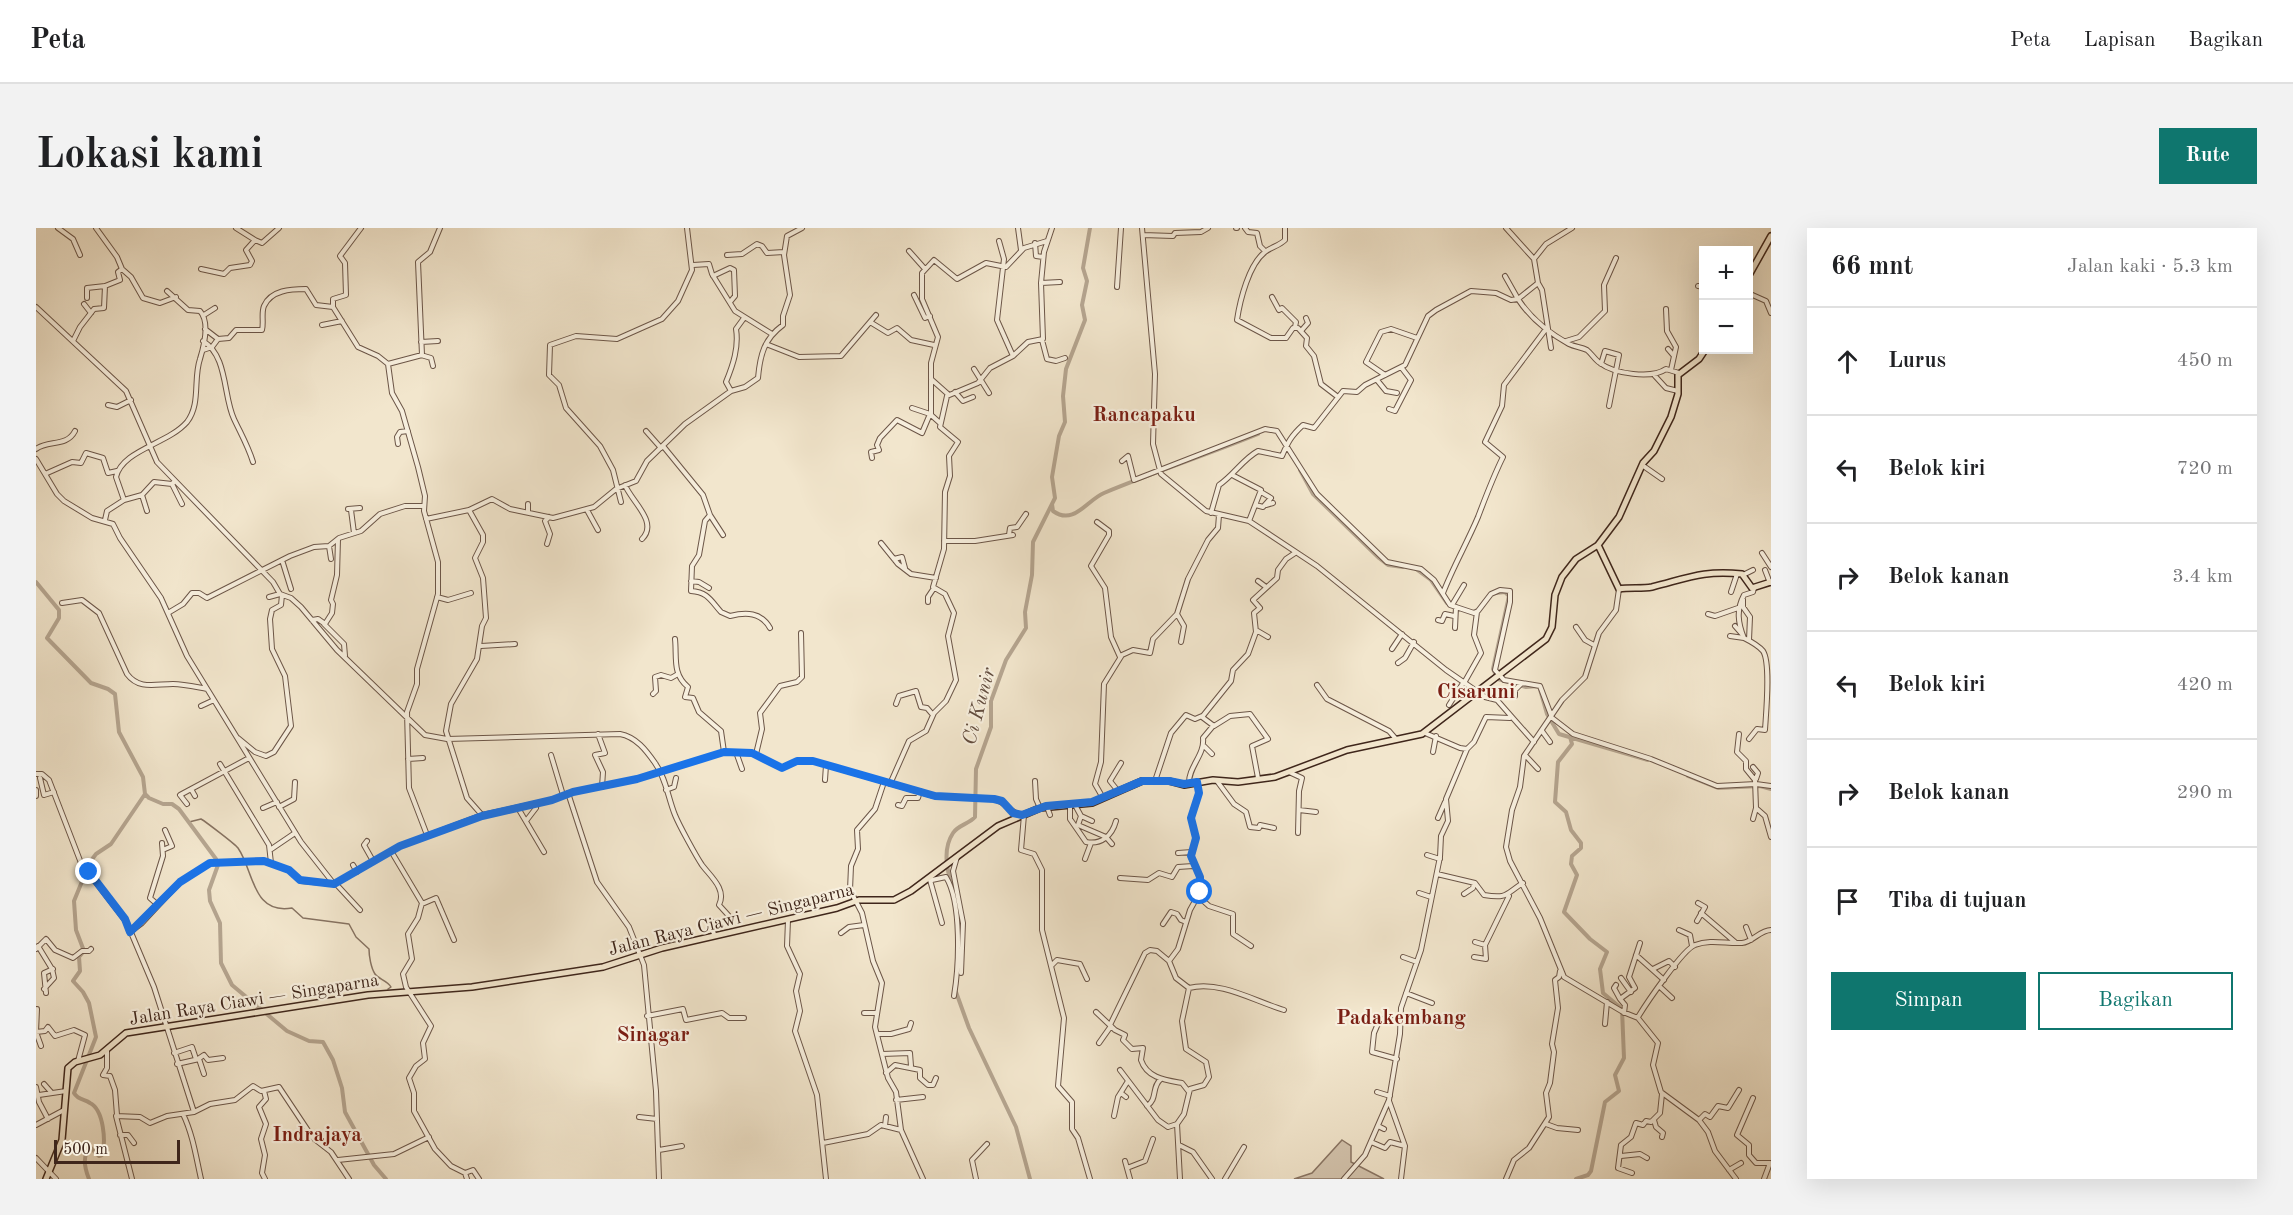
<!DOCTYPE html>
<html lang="id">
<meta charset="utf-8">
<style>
body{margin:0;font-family:"Old Standard TT",serif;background:#f2f2f2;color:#202124}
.controls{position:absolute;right:18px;top:18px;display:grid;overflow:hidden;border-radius:0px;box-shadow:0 6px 24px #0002}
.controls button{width:54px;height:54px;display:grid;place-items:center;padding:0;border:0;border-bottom:2px solid #e0e0e0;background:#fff;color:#202124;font:30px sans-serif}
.scale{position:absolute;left:18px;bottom:15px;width:126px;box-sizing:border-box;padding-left:6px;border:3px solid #3f261b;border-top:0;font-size:16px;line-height:21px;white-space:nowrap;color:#3f261b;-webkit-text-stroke:4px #f7efde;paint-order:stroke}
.stop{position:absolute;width:18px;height:18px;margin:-14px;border:4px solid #1a73e8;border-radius:50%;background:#fff}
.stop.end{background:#1a73e8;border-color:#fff;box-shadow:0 2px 6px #0008}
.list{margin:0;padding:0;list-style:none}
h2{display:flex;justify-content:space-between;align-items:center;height:78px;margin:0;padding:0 24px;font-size:26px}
h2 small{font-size:20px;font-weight:400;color:#757577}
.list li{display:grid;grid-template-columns:39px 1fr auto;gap:18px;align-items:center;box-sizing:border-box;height:108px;padding:0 24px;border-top:2px solid #e0e0e0}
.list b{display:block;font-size:22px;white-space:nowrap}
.list em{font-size:20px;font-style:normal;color:#757577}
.actions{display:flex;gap:12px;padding:18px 24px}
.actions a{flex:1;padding:14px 0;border:2px solid #0f766e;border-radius:0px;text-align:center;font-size:21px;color:#0f766e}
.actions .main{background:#0f766e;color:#fff}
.icon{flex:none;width:33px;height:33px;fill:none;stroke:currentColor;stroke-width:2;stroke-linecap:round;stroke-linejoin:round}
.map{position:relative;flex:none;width:1735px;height:951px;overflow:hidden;border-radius:0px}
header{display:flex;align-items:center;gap:36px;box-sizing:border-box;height:84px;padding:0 30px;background:#fff;border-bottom:2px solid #e0e0e0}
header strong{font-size:28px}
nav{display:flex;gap:33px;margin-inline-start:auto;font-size:21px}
.intro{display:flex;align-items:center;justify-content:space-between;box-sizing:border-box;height:144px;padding:0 36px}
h1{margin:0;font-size:42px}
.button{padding:15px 27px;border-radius:0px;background:#0f766e;color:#fff;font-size:21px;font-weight:700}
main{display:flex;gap:36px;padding:0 36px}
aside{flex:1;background:#fff;border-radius:0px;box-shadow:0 6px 24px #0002}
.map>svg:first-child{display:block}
.green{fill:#d4c5af;stroke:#8a7665;stroke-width:1.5}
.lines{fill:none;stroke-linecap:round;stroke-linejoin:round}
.stream{stroke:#867261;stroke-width:1.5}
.river{stroke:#b5a590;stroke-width:4}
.minor-casing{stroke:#6c5648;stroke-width:6}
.major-casing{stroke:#3f261b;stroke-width:8}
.minor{stroke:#f7efde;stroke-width:4}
.major{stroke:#f2e6cd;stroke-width:5}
.route{stroke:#1a73e8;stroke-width:8}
.labels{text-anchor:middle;stroke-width:4.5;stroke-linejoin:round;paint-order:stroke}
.street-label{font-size:18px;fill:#3f261b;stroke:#f7efde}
.water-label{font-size:20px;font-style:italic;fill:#624c3e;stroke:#f7efde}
.quarter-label{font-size:21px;font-weight:bold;fill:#7a1f14;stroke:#f7efde}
</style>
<header>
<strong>Peta</strong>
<nav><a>Peta</a><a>Lapisan</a><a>Bagikan</a></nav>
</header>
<div class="intro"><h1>Lokasi kami</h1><a class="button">Rute</a></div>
<main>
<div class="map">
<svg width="1735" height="951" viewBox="0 0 1735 951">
<rect width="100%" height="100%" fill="#f2e6cd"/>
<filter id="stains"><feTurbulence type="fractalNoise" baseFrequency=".00333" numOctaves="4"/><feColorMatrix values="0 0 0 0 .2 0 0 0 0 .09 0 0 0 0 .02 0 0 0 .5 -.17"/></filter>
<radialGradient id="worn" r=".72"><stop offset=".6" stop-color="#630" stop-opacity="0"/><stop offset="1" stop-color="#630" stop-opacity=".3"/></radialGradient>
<path class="green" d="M1306,912L1315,918V934L1348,951H1258L1276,945Z"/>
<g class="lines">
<path class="stream" d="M153,594L165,591C170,594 199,616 202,620C218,643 216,687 256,680L267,690L313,696L320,709L333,721C333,728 335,740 339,746C342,751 351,752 355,759L352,761"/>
<path class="river" d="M1264,242L1277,266L1343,330L1352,337L1367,339
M1016,276L1017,283C1038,298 1051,272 1068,265C1118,244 1171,227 1222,206
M1380,341L1395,352L1411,375
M0,354L23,382V390L11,410L55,455L72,461L79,466L83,504L107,549L109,566L113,570L127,576H136L143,581L180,631L182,637L173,662L174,673L184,695L185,735L196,757L251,803L273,813L287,814L297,832L306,860L309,884L338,937L350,951
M1460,365L1469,364L1473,368L1457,441L1462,451L1490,459L1503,458L1511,486L1523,506L1612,532
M1534,509L1536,516L1522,534L1519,574L1530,584L1535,602L1545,615V620L1536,628L1535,636L1541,647L1528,684L1554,711L1571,724L1564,741L1567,765L1586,781L1588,830L1579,847L1583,863L1569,874L1555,943L1552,947L1540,951
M1652,548L1682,560L1724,558L1735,561
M925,721C924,710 925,698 923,688C919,662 901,629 917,605C922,597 933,596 939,589L940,541L955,499V473L970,432L990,400L989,384L996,347L997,314L1019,270L1016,249L1023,208L1029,194L1027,168L1030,141L1049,92L1046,77L1051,53L1047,40L1054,0
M920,764L933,800L980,899L994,951
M53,951C49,941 45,927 55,920L63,928L66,927C70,914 68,882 54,875C48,871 42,872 38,865L60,809L53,775L47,764L37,753L44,743L43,729L48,723L40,702L38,673L54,634L60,626L75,616L109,566"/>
<defs>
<path id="minor" d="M22,0L37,11L44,27
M200,0L219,12
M325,0L304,28L309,35L310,67L297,71V79L322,119L342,128L352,136L356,165L366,183L382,239L389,268L388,283L402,334V366L381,441V456L371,484L373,560L391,607
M982,0L985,22
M1106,0L1119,146L1117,216L1125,246L1170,283L1213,293L1281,338L1410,442L1449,469L1461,472L1498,514
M1200,0H1201
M1209,0L1212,4L1221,5L1224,18L1228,22
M1249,0V12C1243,18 1235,19 1229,24C1213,36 1204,72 1201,92L1235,110H1250L1257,100H1262L1271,110L1270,118L1278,128L1285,156L1302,169
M1470,0L1498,31L1502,55L1482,71C1495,91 1513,105 1533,116C1539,119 1545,119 1551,122C1556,126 1559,132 1564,135C1578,146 1616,151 1630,141L1643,145
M1107,7L1137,8L1139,5L1165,4L1172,0
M963,13L968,31L961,92L977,128
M999,15L1000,28L1007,29
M873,23L889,41
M691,27L706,26L721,16L726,18L731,25L748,24
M1498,31L1510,16L1536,0
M657,37L673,36L676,46L699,83L736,106
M86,41L95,49L107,70L124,75L140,69
M165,41L188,46L194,40L214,37L216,33L210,22L219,12L226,15L243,0
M677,48L694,40L698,42L699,68L694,74
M1005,55L1024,54
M1502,55L1506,62L1515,120
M1662,58L1668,59
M1081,59L1085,0
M1712,65L1730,73L1735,85
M878,67L889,90L894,88
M1236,69L1243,82L1246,80L1260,94L1259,99
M51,70V60L69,58
M48,76L55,85
M0,79L90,163L121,234L237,354L244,366L255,370L265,379L301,422L389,507L411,511L584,506C600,509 610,522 619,535C630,550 632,570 639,587C643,597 660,628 666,637C674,648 691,661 683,677L693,688L692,694
M1630,81L1631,103L1640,119L1635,142
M168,87L179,80
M834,94L852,105L861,100L875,112L898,117
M286,97L306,93
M169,101L182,111
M1265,103L1272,95L1270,90
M1006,112L1011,131L1020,133L1029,130
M37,113L44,99L58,81L68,80L69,58L84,52L82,44L86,41L81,29L60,0
M167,113C192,128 187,168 198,191C205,206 212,218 217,234
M1530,113L1543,109L1569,83L1568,57L1580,30
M385,114L402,113
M730,116L763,129L805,128L840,87
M1632,121L1638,128
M167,122L176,119L182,111L193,110L200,102H226C228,95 225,85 228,78C235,62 255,61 270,61L280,77L297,79
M385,127L395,130L397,138
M352,136L386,127L382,34L394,24L404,0
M1565,136L1569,123L1583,127L1573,178
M938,141L953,165
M1349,147L1330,134L1345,104L1355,101L1381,110
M1619,148L1630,160L1642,163
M1341,152L1350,163L1361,165
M695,163L690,154C697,137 703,119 700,101L708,90
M919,164L927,173L937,169
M913,167L895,151V135L902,109L886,71V45L898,32L921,51L950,35L970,39L988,20L1011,13
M72,177L81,179L95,172
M876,180L894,186
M1353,181L1359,183L1375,152L1365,139
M895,186V152
M610,203L625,220
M362,216L361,209L364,204L372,203
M627,218L667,267L674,287L669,293L663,327L656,338L655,363C672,364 675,373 685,384L694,388C710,384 725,384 734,400
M0,221C12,212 31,219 39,203
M836,230L835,224L843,222L841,217L844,210L861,192L886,205L894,186L904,195
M0,231L21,266L28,273L56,290L77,296L84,310L125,370L151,428L265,614L298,656
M1086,233L1092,228L1098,252L1229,201L1241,203L1281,266L1351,334L1385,341L1398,352L1414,377L1438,385L1442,383L1455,366L1464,362L1474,363V374L1459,442L1468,452L1504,458L1515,487
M1606,237L1626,251
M9,246L36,234L45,235L50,225L67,230L72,245L81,243
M1198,248L1225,262L1213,293
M136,256L146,276
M589,257C595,273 623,294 606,311
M106,267L111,283
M88,272L106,267L118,254L136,256L139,253
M585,274L577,242L564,218L530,180L523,157L513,147L514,117L540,108L581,111L626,91L642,73L656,42L651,0
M492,276V283
M1220,277L1227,279L1235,270L1225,264
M1230,277L1237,275
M312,281L324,280
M315,282L318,305
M433,282L447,307V314L439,330L447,350L450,390L446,398L441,431L415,476L410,503L431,570L446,587
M551,282L562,302
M1175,285L1183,257C1198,247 1207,231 1222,223L1246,228C1252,214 1255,208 1267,197L1278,200L1307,163L1321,164L1329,157L1369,137L1392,88L1400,82L1435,63L1460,65L1475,72L1482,71L1469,48
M674,287L687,307
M390,291L433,282L456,271L474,281L517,290L558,279L580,261L600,253L611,233L649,196L695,163L709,159L722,150C724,127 728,111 747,97V88L754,67L748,27L751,8L766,0
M69,292L71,283L88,272L80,249C86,222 132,216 151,194C165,176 157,151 164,131C168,118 174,94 164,83L152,82L131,63
M1061,294L1073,303V307L1055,338L1069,360L1075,409L1084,429
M973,307L974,300L981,299L990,286
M908,313H939L977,307
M845,315L862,336L875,346L900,350
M511,316L514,306L509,293L513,289
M293,318L295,331
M1726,325L1735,339
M858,331L866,329L869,340
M246,332L255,361
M1729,342L1734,355
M1707,347L1717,342
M655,353L663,354L673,360
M1222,353L1230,359
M1583,361L1580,382L1563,405L1549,449L1526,472L1488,528L1484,559L1476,582L1470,619L1474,633L1504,690L1528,749L1587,784L1602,790L1622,815L1617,837L1625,864L1663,892L1672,904L1679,923L1700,951
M1695,364L1701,346
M1407,365C1417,339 1431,315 1442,289C1450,268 1457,249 1467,229L1449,214L1466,178L1468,157L1510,101
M233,369L244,366
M401,369L412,372L435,365
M1707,371V379L1714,389L1713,412
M892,374V369L898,360
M26,375L46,372L63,385L91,446C103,462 119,456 137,456C148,456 160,459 171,461
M1416,377L1428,357
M132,385L147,376L156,365H163L171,370L254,328L278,319L293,318L303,310L325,303L344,286L369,278H388
M1141,386L1148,398L1145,414
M1672,386L1679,388L1702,380
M276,392L282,391L289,396L296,385L297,376L295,372L301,347L302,311
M1402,392L1406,393L1409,386L1418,388
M288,396L308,416L309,428
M1699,398L1706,406
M1540,399L1549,412L1558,417
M1419,400L1420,379
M1220,402L1232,409
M1694,408L1708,410
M639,411C641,429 636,446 652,459L649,469L657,470L663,484L685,503L688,524
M445,418L479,416
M1356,421L1366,406
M1362,435L1369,430L1378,414
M1428,455L1445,425L1438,407L1441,384
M1281,457L1291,471L1353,503L1360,511
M617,466L620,463L619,449L625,447L635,450L642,446
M1479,468V462L1485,456
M860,476L863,468L880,463L885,479L891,480L897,487
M1413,477L1427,455
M165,478L178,472
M1515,489L1537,506L1615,531L1681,558L1720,556L1735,558
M1506,503L1514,514
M1389,505L1424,520L1431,521L1438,514L1450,489L1474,490
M562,506L569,525L559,527L567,544L566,559
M1703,506L1701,524L1710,533V541L1719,552L1720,580L1729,588L1735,609
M202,510L219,524L230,528L238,524L255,498L249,448L236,421L234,391L236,382L245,377L246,367
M1713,511L1721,501L1729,502C1730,485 1735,435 1727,423C1722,417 1714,413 1708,410C1702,395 1700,382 1708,367L1717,364L1718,360
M1168,518L1176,526
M700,524L706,541
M1397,524L1400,508
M720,526L726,501L724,485L744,458L761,454L766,449L765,405
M515,527L527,567
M1489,527L1502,541
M372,531L387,530
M184,536L233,617L235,635
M1717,539L1722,545L1720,551
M1253,544L1266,550L1263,563L1262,605
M0,546H6L13,552L45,635L91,695L118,759L158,884
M4,550L8,567L18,564
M1222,550L1216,518L1232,511L1214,486L1194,488L1178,498L1166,489L1195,453L1197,442L1212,426L1220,404L1218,385L1224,380L1217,372L1241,350L1242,342L1250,331L1259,325
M789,552L790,537
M999,553L1000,571L1004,580
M1119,553L1135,505L1150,487L1159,491L1166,488
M1181,553L1198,576L1210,584L1214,599L1223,600L1224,597L1238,600
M848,554L839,581L821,602L822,621L815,638L814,662L826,685L837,733L846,755L839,799L852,850L860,864L865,902L887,951
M854,556L873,513L890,503L898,485L910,473L920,452L912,408L918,385L909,366L897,359L908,321L909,264L914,248L913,228L922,214L904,199L911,168L942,155L954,140L977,128L992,114L1007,111L1005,55L1008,24L1016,0
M1153,556C1152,539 1169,527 1167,510L1177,498
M155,561L159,568
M0,562V568
M630,562L638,559L640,550
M1082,563L1074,553L1085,535
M532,565L561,654L593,699L608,737L620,863L623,951
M1067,570L1059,556L1065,534L1068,456L1086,427L1097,422L1114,425L1117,411L1141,386L1152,351L1172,312L1182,300L1183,287
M151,576L144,567L213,530
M862,577L866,578L870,570H882L884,563
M1034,577V591L1050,614C1065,617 1076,608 1080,593
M1039,577L1045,588L1056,593
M243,579L258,571L259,554
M1011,579L1014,587
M227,580L241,574
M482,580L508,624
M1263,582L1280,584
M988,587L985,622L998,626L1006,642V702L1028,790L1022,858L1036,874V901L1042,910L1054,951
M1045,588L1042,597L1070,609L1076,616
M1402,590L1409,574
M1717,591L1720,580
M490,593L500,580
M331,613L328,617L337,633
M129,621L136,618L129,602
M234,622L259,605
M355,623L386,675L382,690L372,706L376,731L367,746L370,759L395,798L387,815L389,831L380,838L373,850L378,865V883L399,921L415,938L429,945L431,951
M1142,625L1156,624
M1391,627L1404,631
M921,629L917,643L927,695L925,745
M1049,631L1055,615
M317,637L321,644
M1401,646L1439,655L1448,667C1472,671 1469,666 1487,655
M893,650L896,652L910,649C926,675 923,738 918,768
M1084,650L1112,652L1123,645L1136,649L1142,639L1157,638
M894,652L906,695
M300,656L324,682
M1383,665L1395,669
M1428,666L1437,660L1438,655
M1162,668L1173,678L1197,686V706L1215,718
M386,676L400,670L418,712
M122,677L114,670L127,628L126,615
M1665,685L1699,714
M752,692L751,718L764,746L760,763L764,783L759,803L781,867L790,951
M1661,693L1669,679L1662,675
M677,694L675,699L679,708
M1127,696L1135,684L1141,686L1145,692L1150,694
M1710,699L1715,712
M1643,702L1654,707L1656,718
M94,704L106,695L144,654L174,635L228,633L253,642L265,653L298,656L364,618L446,587L516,572L537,564L601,551L688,524L716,525L746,540L761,533H777L898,568L958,571C970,574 973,584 985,587
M805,705L813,699L828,697
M1439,714L1449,717
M2,718L16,741L18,750L8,761
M0,721L10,711L19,722L37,730L46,723H53L55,721
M1600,727L1628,752
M1367,729L1381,734
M1438,729L1450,731L1449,717L1473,668
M1016,737L1021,732L1044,736L1051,751
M1617,741L1633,733L1639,739
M1585,750L1595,764
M1580,757L1578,760L1584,771
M1623,758L1636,770
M1153,760C1184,752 1218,773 1248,782
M10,765L8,745L17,741
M1370,765L1396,775
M1,781L0,804L5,818
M1060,784L1079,802L1089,807L1087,812L1096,821L1107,820L1105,832C1111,850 1129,852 1146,855L1153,864
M828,785H840
M1588,785L1589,777L1584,771L1599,760L1593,749L1604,715
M611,788L647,781L650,792L686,785L693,790H708
M1602,789C1610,776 1647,721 1659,717C1675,711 1690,716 1706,715C1717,714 1724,702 1735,702
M1569,796L1571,774
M1074,797L1109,725L1114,722L1121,723L1133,733
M0,804L9,803L12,799L19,808L38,802L49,807L42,833
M842,806H855L873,801L875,795
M1063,815L1075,798
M71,822V840L67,847L74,848L79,862L81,887
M138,825L156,819L160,831
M846,826L874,825L875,838
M162,831L168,827L172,832L187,830
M1361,831L1336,824L1338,805L1344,791L1364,793
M141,836L163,831L168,846
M1084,842L1122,892L1132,899L1141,896
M850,845L859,837L884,842V850L892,857H897L900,850
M8,856L15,864
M0,859L3,874L12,891
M228,863L230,871L223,879L230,896L225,911L229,927L226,945L229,951
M1341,864L1354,868
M1085,865L1090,869
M3,867L30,863
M1717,870L1701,907L1713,917V927L1720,935H1734
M860,872L887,869
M1353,873L1369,918L1365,951
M1111,878C1122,871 1115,859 1125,851
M147,886C157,907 160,929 165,951
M1078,888L1082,869L1092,853
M603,889L621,891
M1618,892L1620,899L1627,905L1626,909
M1663,892L1669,886L1674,889L1682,878L1692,880L1703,862
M1510,896L1521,900L1542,902
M0,897L28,882
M849,898L850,889
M1342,898L1348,901
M84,907H92L98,915
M1335,914L1349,920L1354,914L1369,918
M787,915L832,906L845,897L865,902
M1143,917L1157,924L1176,951
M623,922L646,918
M1585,928L1604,926L1611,930
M0,930L20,951
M302,932L358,926L393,909
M1089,933L1094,951
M1091,940L1109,933L1117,911
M1693,942L1705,935
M429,945L437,942L443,951
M1596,945L1582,940L1585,917L1595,909L1600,895L1607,897L1610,893L1615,894L1624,885L1626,866
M96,951L80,888L104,889L114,895L131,888L158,884L174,876L199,872L217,858L225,863L243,859L277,910L295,924L313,951
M940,951L936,932L951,916
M1144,951L1141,896L1148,886L1154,861L1168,857L1173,849L1170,834L1150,821L1146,793L1153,760L1140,750L1133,733L1142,721L1154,682L1164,664V649L1155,629L1160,610L1155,589L1163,565L1161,554
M1189,951L1208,919
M1308,951L1329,927L1353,872L1364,806L1365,780L1385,722L1404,629L1405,608L1412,593L1410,571L1431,521
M1470,951L1478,932L1493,920L1513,889L1510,865L1514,855L1518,824L1516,816L1522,780L1519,752L1523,749L1524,743
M1728,951L1734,935"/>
<path id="major" d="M1712,49L1735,8
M1562,317L1583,361C1593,359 1606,361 1616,359C1652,350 1667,342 1706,346L1716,360L1735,354
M10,951L26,912L32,840L39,834L64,827L90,805L332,767L436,759L567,739L626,720L801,680L823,672H858L875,663L962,598L1004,580L1056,575L1106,553H1133L1148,557L1177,552L1202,554L1239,549L1311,522L1386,506L1510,411L1516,399L1519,367L1526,349L1540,331L1562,317L1583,289L1607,235L1618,223L1635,189L1642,166V147L1663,131L1669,122"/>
</defs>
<use href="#minor" class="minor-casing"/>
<use href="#major" class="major-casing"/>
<use href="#minor" class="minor"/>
<use href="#major" class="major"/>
</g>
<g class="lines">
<path class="route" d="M53,644L89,691L94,704L144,654L174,635L228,633L253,642L264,652L298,656L364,618L446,588L516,572L537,564L601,551L688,524L716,525L746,540L761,533H777L899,568L958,571L966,573L977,585L986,587L1010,578L1056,574L1106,553H1133L1148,556L1161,554L1163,565L1155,590L1160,610L1155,628L1164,649V664"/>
</g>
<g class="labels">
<g class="street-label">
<text transform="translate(695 691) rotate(-14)" y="6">Jalan Raya Ciawi — Singaparna</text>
<text transform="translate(218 771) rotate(-9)" y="6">Jalan Raya Ciawi — Singaparna</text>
</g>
<g class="water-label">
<text transform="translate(942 478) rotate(-75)" y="7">Ci Kunir</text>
</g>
<g class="quarter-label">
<text x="1108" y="193">Rancapaku</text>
<text x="1440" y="470">Cisaruni</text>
<text x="1365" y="796">Padakembang</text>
<text x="617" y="813">Sinagar</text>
<text x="281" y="913">Indrajaya</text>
</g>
</g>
<rect width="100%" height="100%" filter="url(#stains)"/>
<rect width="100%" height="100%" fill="url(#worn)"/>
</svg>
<div class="controls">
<button>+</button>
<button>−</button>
</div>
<div class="scale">500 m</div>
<div class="stop" style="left:1164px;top:664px"></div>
<div class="stop end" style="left:53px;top:644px"></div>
</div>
<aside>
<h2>66 mnt<small>Jalan kaki · 5.3 km</small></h2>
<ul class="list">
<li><svg class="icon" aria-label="ahead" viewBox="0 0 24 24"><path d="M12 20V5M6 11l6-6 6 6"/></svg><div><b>Lurus</b></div><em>450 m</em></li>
<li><svg class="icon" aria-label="left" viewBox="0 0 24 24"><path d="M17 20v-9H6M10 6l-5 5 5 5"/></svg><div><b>Belok kiri</b></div><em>720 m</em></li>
<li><svg class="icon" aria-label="right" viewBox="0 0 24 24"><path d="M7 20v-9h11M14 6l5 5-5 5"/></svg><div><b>Belok kanan</b></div><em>3.4 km</em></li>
<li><svg class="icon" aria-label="left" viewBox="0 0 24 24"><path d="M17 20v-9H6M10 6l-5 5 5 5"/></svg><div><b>Belok kiri</b></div><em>420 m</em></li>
<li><svg class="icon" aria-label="right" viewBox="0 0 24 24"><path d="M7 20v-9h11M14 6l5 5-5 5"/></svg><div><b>Belok kanan</b></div><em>290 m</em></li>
<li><svg class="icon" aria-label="arrive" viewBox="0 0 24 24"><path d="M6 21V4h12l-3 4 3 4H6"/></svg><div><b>Tiba di tujuan</b></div></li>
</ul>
<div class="actions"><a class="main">Simpan</a><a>Bagikan</a></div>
</aside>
</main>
